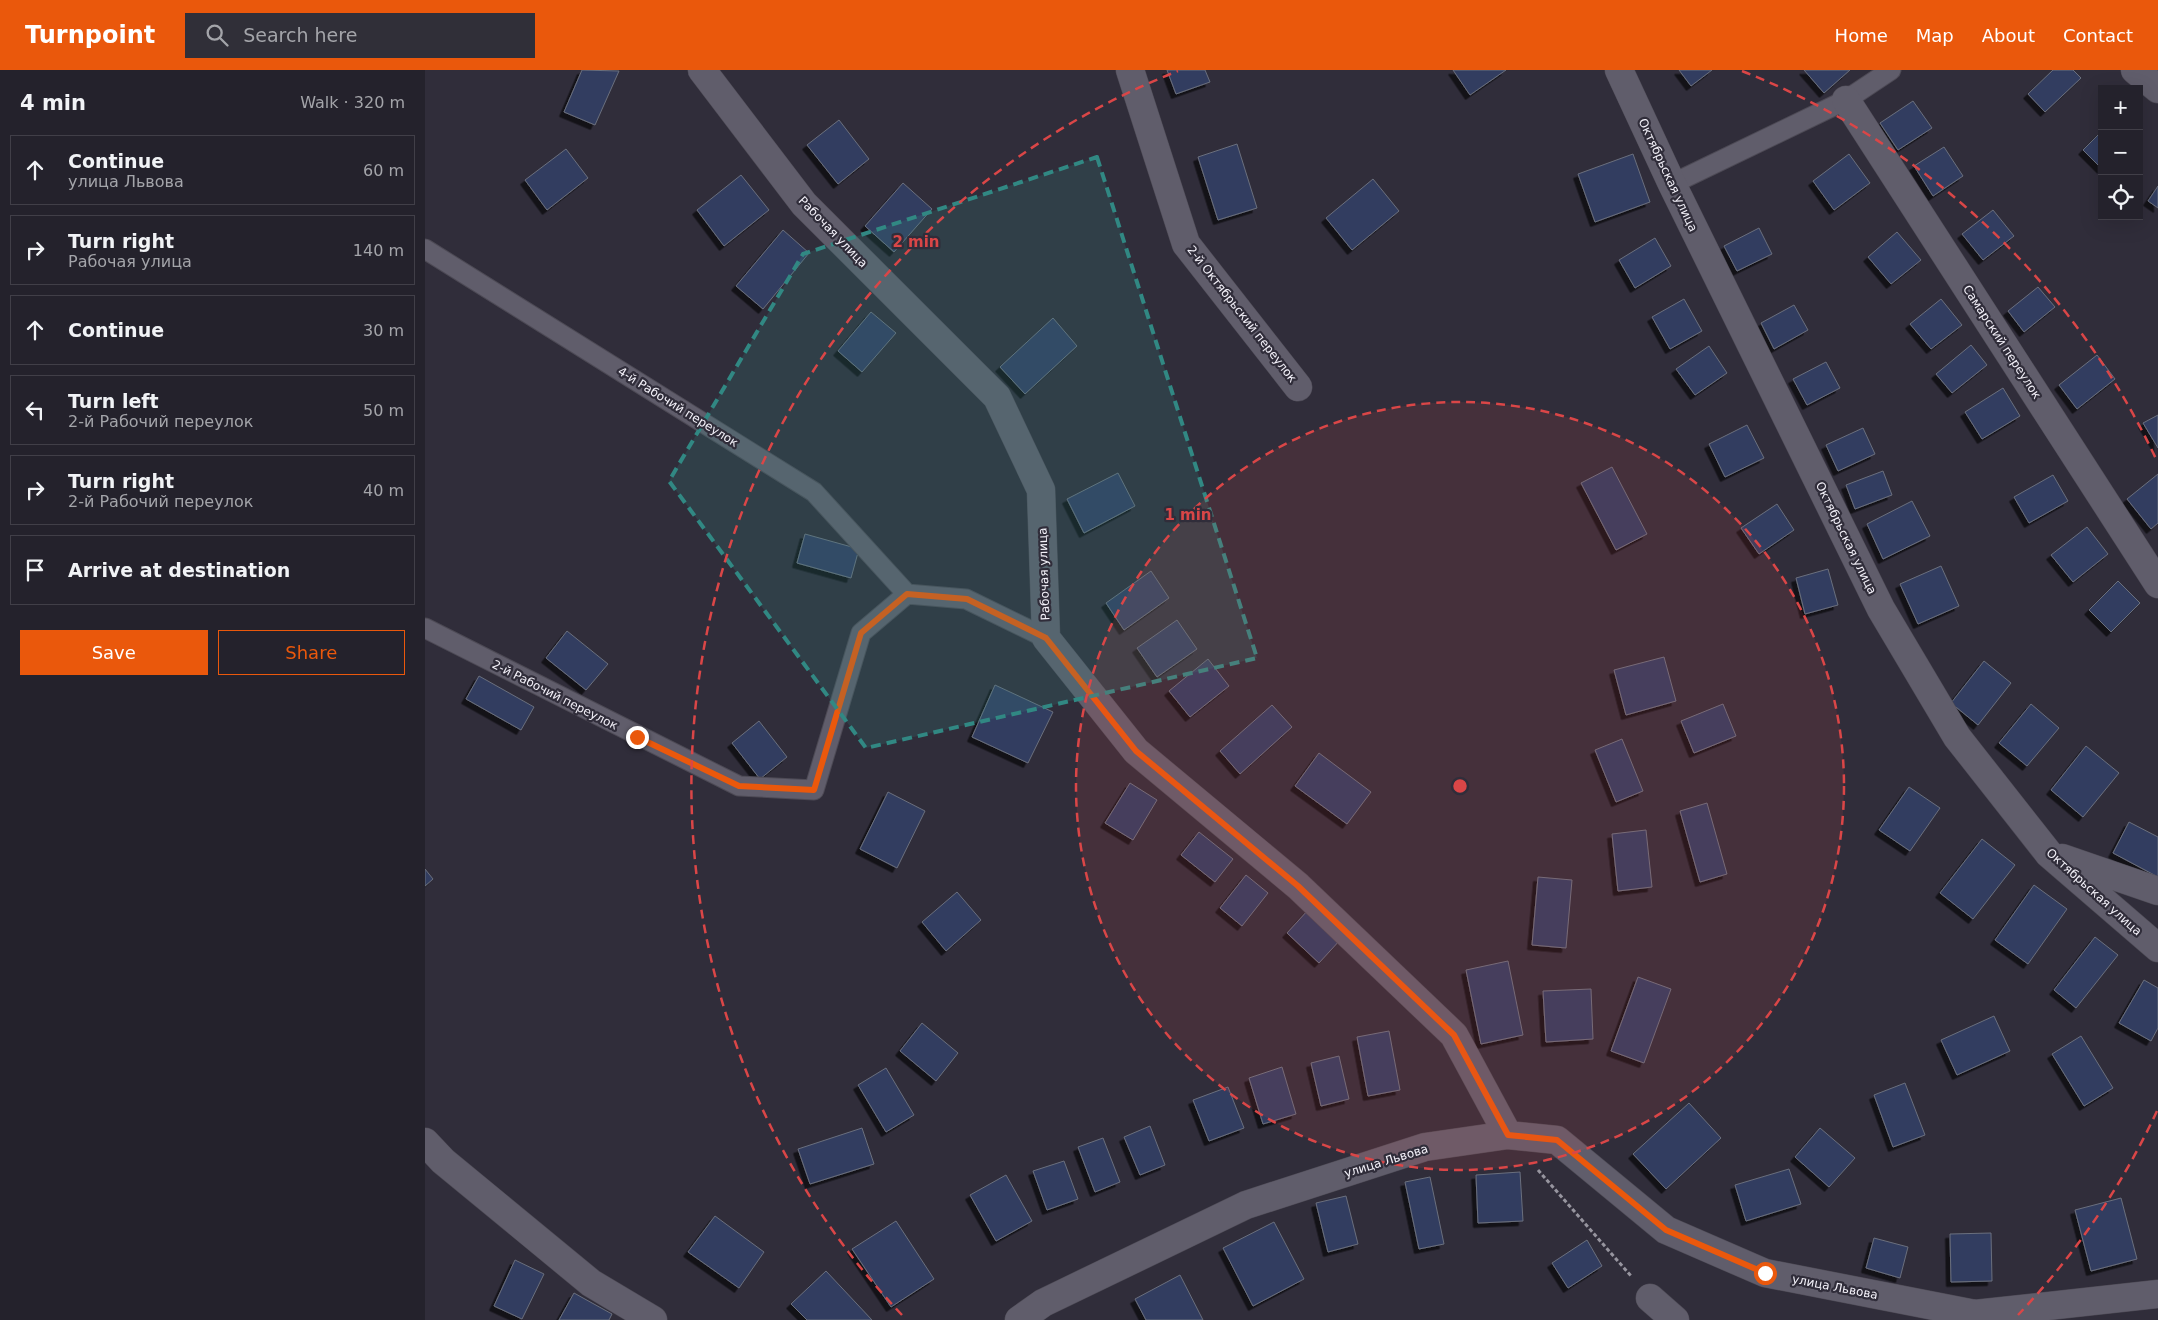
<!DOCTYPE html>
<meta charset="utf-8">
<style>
body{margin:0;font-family:"DejaVu Sans",sans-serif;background:#302f38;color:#f1f3f6}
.controls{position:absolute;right:15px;top:15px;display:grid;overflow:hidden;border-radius:0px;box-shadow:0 5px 20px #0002}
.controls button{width:45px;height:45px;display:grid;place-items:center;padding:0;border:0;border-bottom:1px solid #413f48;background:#24222c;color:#f1f3f6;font:25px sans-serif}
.stop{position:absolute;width:15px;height:15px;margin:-11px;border:4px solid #ea580c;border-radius:50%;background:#fff}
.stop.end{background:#ea580c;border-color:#fff;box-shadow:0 1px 5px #0008}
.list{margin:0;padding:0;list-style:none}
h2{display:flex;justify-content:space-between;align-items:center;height:65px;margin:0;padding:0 20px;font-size:21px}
h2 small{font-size:16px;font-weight:400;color:#a3a4a9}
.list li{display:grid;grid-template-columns:32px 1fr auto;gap:15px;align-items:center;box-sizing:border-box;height:70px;margin:0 10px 10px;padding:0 10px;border:1px solid #413f48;border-radius:0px}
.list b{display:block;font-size:19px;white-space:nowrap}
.list p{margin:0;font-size:16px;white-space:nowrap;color:#a3a4a9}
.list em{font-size:16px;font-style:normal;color:#a3a4a9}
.actions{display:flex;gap:10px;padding:15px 20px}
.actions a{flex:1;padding:11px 0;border:1px solid #ea580c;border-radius:0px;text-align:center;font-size:18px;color:#ea580c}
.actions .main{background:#ea580c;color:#fff}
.icon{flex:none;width:28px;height:28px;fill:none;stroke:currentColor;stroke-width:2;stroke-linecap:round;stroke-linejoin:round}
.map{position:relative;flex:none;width:1733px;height:1250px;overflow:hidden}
header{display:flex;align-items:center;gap:30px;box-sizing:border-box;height:70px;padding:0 25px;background:#ea580c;color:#fff}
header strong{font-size:24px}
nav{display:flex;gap:28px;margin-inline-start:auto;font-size:18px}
.search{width:350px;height:45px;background:#302f38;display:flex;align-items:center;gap:12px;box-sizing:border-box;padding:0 18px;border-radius:0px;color:#a3a4a9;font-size:19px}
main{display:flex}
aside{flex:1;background:#24222c}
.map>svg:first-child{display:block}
.building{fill:#333e61;stroke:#6a6f7d;filter:url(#shadow)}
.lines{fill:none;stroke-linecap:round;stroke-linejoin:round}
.service-casing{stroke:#4d4a55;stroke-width:21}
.minor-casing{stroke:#4d4a55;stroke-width:29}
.path{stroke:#97959f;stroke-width:3;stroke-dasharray:4 2.5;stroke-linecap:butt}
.service{stroke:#605d6b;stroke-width:19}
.minor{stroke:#605d6b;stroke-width:28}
.route{stroke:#ea580c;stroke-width:6}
.marked{fill:#318883;fill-opacity:0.2;stroke:#318883;stroke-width:4;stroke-dasharray:10 6;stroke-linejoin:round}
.ring{fill:none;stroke:#da4647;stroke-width:2.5;stroke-dasharray:9 6}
.labels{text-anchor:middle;stroke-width:4.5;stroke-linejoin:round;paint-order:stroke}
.street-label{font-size:12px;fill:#f3f1f9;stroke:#302d3a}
.centre{fill:#da4647;stroke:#302d3a;stroke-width:2.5}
.ring-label{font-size:15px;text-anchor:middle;font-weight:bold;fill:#da4647;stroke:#302d3a;stroke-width:4.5;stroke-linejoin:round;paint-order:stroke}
</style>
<header>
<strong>Turnpoint</strong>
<div class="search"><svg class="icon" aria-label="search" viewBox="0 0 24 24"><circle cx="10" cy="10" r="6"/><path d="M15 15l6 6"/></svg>Search here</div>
<nav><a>Home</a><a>Map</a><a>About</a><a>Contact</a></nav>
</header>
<main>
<aside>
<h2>4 min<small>Walk · 320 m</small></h2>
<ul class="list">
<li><svg class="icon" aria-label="ahead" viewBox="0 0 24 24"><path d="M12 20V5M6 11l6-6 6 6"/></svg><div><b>Continue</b><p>улица Львова</p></div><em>60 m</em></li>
<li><svg class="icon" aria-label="right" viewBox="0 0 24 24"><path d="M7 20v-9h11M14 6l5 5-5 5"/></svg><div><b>Turn right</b><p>Рабочая улица</p></div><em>140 m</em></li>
<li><svg class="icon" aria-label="ahead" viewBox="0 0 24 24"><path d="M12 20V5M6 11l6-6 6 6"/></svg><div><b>Continue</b></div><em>30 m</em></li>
<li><svg class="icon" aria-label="left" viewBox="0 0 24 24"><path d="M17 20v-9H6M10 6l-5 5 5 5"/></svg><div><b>Turn left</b><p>2-й Рабочий переулок</p></div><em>50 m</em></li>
<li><svg class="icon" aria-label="right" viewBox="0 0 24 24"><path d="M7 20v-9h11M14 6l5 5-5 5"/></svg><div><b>Turn right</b><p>2-й Рабочий переулок</p></div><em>40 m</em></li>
<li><svg class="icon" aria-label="arrive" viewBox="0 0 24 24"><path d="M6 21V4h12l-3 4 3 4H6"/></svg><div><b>Arrive at destination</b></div></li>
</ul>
<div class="actions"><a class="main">Save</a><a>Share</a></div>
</aside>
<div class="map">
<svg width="1733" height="1250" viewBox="0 0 1733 1250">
<defs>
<filter id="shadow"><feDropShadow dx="-4.5" dy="4.5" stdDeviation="0" flood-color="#0009"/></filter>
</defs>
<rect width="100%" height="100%" fill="#302d3a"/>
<path class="building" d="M157,0L194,1L170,55L139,42Z
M742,0H780L785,12L751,24Z
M1028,0H1081L1045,25Z
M1254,0H1287L1266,16Z
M1379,0H1425L1399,23Z
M1628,0H1648L1656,8L1620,42L1603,24Z
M1488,31L1507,58L1473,80L1455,53Z
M414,50L444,89L413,114L382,75Z
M1677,61V99L1658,80Z
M812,74L832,138L793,150L773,87Z
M1519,77L1538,106L1508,126L1489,96Z
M141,79L163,108L122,140L100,110Z
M1208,84L1225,132L1170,152L1153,104Z
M1424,84L1445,113L1409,140L1388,111Z
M316,105L344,140L299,176L272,140Z
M948,109L974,141L927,180L901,148Z
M478,113L507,139L469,182L440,156Z
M1733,116V138L1723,131Z
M1568,140L1589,166L1558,190L1537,164Z
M1334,158L1347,184L1312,201L1299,176Z
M358,160L384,183L338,239L311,216Z
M1472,162L1496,190L1466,214L1443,187Z
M1230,168L1246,196L1210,218L1194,190Z
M1613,217L1630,237L1599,262L1583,241Z
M1259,229L1277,261L1245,279L1227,247Z
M1516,229L1537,255L1506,279L1485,254Z
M1369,235L1383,260L1349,279L1336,253Z
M446,242L471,263L437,302L413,281Z
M628,248L652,276L600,324L575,297Z
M1546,275L1562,295L1527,323L1511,304Z
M1284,276L1302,303L1270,325L1251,299Z
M1672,285L1690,309L1652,339L1634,315Z
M1401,292L1415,318L1382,335L1368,309Z
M1578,318L1595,346L1557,369L1540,342Z
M1733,345V378L1718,353Z
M1322,355L1339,388L1300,407L1284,374Z
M1438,358L1450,384L1413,401L1401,375Z
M1187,397L1222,464L1191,480L1156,413Z
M1458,401L1467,425L1430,439L1421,415Z
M693,403L710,436L659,463L642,429Z
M1733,404V453L1726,459L1702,429Z
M1628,405L1643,431L1604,453L1589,427Z
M1487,431L1505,466L1458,489L1442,454Z
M1352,434L1369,460L1334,484L1316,458Z
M1662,457L1683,484L1648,512L1626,485Z
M380,464L434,479L426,508L372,493Z
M1516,496L1534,536L1493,554L1475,514Z
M1403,499L1413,535L1380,544L1371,508Z
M726,501L744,528L699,560L681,533Z
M1693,511L1715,533L1686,562L1664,540Z
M752,550L772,579L732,607L712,578Z
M142,561L183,594L161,620L121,588Z
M1239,587L1251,631L1201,645L1189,600Z
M783,589L804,616L765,647L744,621Z
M1559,591L1586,613L1553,655L1526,633Z
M54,606L109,637L96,660L41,629Z
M570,615L628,642L603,693L547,667Z
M1298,634L1311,666L1269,683L1256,651Z
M1606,634L1634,658L1602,696L1574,673Z
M847,635L867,657L815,704L795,681Z
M334,651L362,687L335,709L307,673Z
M1197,669L1218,721L1191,732L1170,680Z
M1661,676L1694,703L1658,747L1626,720Z
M894,683L946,722L922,754L870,716Z
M705,713L732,730L708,770L680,753Z
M1484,717L1515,738L1485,781L1454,760Z
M463,722L500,741L472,798L435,779Z
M1282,733L1302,804L1275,812L1255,741Z
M1704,752L1733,767V807L1688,783Z
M1221,760L1227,817L1193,821L1187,764Z
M774,762L808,789L790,812L756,785Z
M1557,769L1590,795L1548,849L1515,823Z
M0,799L8,809L0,816Z
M821,805L843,823L817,856L795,838Z
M1113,807L1147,810L1141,878L1107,875Z
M1609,815L1642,839L1603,894L1570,870Z
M532,822L556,850L521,881L497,852Z
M884,839L916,869L894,893L862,863Z
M1670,867L1693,885L1651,938L1629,920Z
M1083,891L1098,965L1056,974L1041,900Z
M1213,907L1246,919L1219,993L1186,981Z
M1719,910L1733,918V958L1726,971L1694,953Z
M1166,919L1168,969L1121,972L1118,921Z
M1569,946L1585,981L1532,1005L1516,970Z
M497,953L533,983L511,1011L475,981Z
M964,961L975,1020L943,1026L932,967Z
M1656,966L1688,1018L1659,1036L1627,984Z
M914,986L924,1029L896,1036L886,993Z
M857,997L871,1044L838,1054L824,1008Z
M461,998L489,1045L461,1062L433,1015Z
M1480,1013L1500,1065L1468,1077L1449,1025Z
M803,1017L819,1058L784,1071L768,1030Z
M1264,1033L1296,1068L1241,1119L1208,1084Z
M725,1056L740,1095L715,1105L699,1067Z
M437,1058L449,1094L385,1114L373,1079Z
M1395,1058L1430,1088L1404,1117L1370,1087Z
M678,1068L695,1112L670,1122L653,1077Z
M639,1091L653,1129L622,1140L608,1101Z
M1364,1099L1376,1134L1321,1151L1310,1115Z
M1095,1102L1098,1151L1053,1153L1051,1105Z
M581,1105L607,1151L571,1171L545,1125Z
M1005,1107L1019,1174L994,1179L980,1112Z
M921,1126L933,1174L903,1182L891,1133Z
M1696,1128L1712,1189L1666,1201L1650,1140Z
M290,1146L339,1182L314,1218L263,1182Z
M471,1151L509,1209L466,1237L427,1179Z
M849,1152L879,1209L828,1236L798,1178Z
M1566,1163L1567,1211L1526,1212L1525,1164Z
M1449,1168L1483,1177L1475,1208L1441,1198Z
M1162,1170L1177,1196L1143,1218L1127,1193Z
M90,1190L119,1204L97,1249L69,1236Z
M401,1201L447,1250H382L366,1234Z
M755,1205L778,1250H721L710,1229Z
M149,1223L187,1244L184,1250H134Z"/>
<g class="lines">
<defs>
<path id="service" d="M1247,114L1421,30L1466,0
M0,179L389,422L482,524
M482,524L541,529L621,568
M0,558L314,716L389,720L436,563L482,524"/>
<path id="minor" d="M277,0L379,134L572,327L616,420L621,568L711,681L873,816L1029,965L1083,1065
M705,0L761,174L873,317
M1194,0L1247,114L1456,539L1532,667L1624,784L1733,878
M1710,0L1733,19
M1421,30L1733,514
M1637,788L1733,821
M0,1072L18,1091L166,1213L228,1250
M1225,1228L1250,1250
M594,1250L618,1233L821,1135L1000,1077L1083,1065L1132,1070L1241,1160L1340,1203L1550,1244L1733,1224"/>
</defs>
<use href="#service" class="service-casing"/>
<use href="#minor" class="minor-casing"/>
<path class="path" d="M1113,1100L1206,1206"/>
<use href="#service" class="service"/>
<use href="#minor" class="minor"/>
</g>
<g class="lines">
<path class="route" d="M212,667L314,716L389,720L436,563L482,524L542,529L621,568L711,681L873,816L1029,965L1083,1065L1132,1070L1241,1160L1340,1203"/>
</g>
<path class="marked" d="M672,87L832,588L441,678L244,411L378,184Z"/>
<circle cx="1035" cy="716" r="384" fill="#da4647" fill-opacity=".12"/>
<g class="ring">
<circle cx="1035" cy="716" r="384"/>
<path d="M1732 1041A769 769 0 0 1 1593 1245M477 1245A769 769 0 0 1 753 1M1317 1A769 769 0 0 1 1732 391"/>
</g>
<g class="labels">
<g class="street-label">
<text transform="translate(1243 105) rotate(65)" y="4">Октябрьская улица</text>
<text transform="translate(408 162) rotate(46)" y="4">Рабочая улица</text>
<text transform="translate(817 244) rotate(52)" y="4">2-й Октябрьский переулок</text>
<text transform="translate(1577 272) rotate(57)" y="4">Самарский переулок</text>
<text transform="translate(253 337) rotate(32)" y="4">4-й Рабочий переулок</text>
<text transform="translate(1421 468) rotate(64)" y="4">Октябрьская улица</text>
<text transform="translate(619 504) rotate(-92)" y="4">Рабочая улица</text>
<text transform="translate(130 625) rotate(27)" y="4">2-й Рабочий переулок</text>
<text transform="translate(1669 822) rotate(42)" y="4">Октябрьская улица</text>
<text transform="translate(961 1091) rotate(-17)" y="4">улица Львова</text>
<text transform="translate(1410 1217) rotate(11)" y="4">улица Львова</text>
</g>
</g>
<circle cx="1035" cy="716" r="8" class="centre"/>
<g class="ring-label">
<text x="491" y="177">2 min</text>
<text x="763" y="450">1 min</text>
</g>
</svg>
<div class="controls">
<button>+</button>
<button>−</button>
<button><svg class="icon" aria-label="locate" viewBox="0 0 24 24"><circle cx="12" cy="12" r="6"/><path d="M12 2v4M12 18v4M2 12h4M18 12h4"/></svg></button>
</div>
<div class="stop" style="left:1340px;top:1203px"></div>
<div class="stop end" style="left:212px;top:667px"></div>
</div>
</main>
